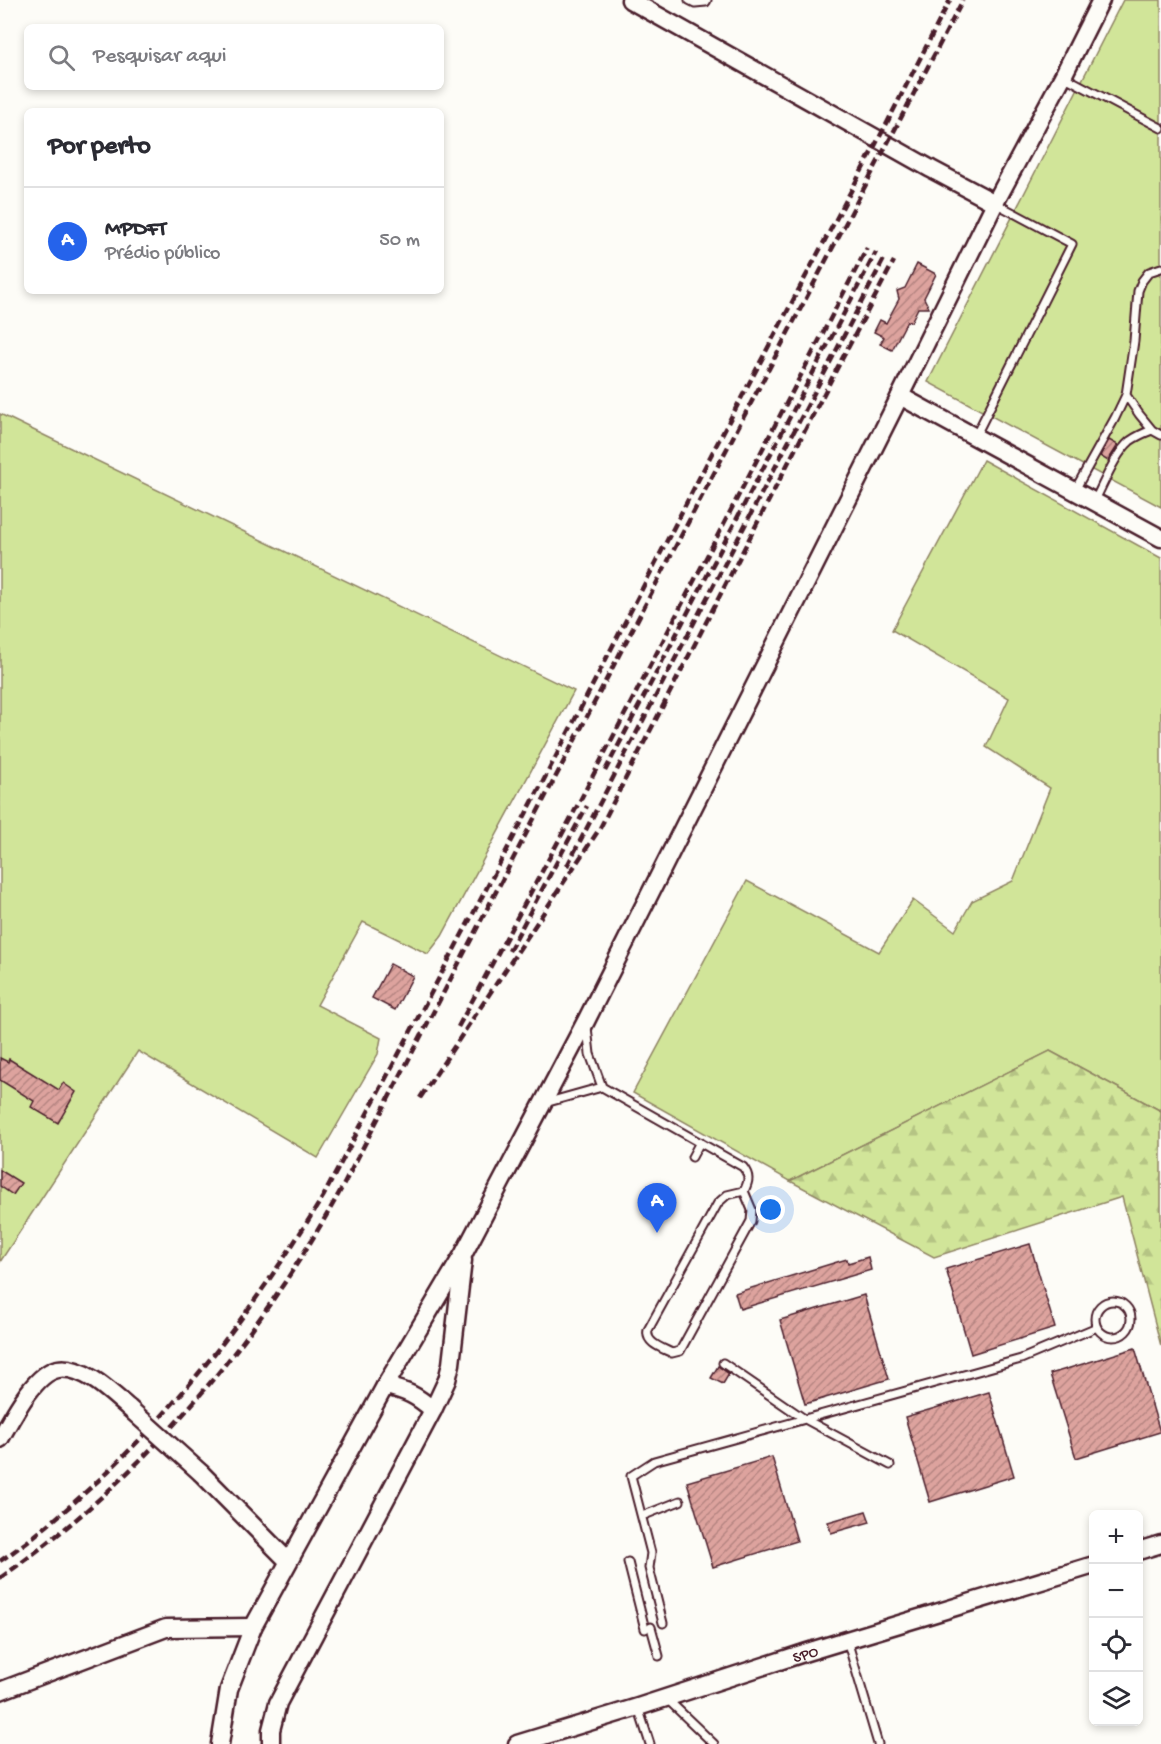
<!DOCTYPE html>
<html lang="pt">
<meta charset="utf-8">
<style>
body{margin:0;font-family:"Gochi Hand",sans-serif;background:#f7f7f7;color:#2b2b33}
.controls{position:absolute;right:18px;bottom:18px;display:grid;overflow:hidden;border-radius:9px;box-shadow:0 3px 9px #0003}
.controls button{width:54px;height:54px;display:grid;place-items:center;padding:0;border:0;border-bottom:2px solid #e1e1e2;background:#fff;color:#2b2b33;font:30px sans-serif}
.you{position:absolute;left:771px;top:1210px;width:21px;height:21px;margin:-15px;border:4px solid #fff;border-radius:50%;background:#1a73e8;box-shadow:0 0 0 9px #1a73e833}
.badge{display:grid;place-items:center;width:39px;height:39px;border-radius:50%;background:#2563eb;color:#fff;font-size:20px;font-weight:700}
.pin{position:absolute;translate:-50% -50px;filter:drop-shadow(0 2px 3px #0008)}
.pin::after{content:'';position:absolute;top:32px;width:21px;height:18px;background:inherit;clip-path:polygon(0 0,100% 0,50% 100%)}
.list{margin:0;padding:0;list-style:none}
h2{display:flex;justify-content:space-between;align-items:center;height:78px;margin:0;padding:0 24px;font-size:26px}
h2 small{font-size:20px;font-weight:400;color:#7c7c81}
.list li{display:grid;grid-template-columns:39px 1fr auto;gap:18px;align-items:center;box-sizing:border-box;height:108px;padding:0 24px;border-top:2px solid #e1e1e2}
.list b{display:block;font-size:22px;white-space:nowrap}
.list p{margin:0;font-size:20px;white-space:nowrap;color:#7c7c81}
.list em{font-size:20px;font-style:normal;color:#7c7c81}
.icon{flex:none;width:33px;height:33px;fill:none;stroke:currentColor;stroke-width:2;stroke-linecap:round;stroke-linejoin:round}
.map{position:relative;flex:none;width:1161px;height:1744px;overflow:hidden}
.search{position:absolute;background:#fff;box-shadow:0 3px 9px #0003;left:24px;top:24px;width:420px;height:66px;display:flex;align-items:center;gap:15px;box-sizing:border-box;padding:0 21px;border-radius:9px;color:#7c7c81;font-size:22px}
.panel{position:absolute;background:#fff;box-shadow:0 3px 9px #0003;left:24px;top:108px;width:420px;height:186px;border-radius:9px}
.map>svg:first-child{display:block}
.green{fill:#d1e599;stroke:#8e8262;stroke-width:1.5}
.forest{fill:url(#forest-firs);stroke:#8e8262;stroke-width:1.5}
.building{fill:url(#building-hatch);stroke:#4a1f2b;stroke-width:1.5}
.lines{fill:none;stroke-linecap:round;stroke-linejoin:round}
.service-casing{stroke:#4a1f2b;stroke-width:11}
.tertiary-casing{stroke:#4a1f2b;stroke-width:21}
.service{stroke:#fdfcf7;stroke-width:7}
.tertiary{stroke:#fdfcf7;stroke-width:16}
.rail{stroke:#4a1f2b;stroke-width:4.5;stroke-dasharray:9 4.5;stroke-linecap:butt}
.tertiary-bridge-casing{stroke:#4a1f2b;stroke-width:21;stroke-linecap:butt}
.tertiary-bridge{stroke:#fdfcf7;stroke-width:16}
.labels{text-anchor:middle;stroke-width:5;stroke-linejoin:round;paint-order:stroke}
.street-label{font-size:16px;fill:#4a1f2b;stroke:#fdfcf7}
</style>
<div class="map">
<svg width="1161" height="1744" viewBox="0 0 1161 1744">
<defs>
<pattern id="forest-firs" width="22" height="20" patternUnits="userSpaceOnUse" patternTransform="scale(1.5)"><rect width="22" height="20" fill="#d1e599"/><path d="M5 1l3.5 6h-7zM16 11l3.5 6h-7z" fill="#b5c484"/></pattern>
<pattern id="building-hatch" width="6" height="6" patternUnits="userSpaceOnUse" patternTransform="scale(1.5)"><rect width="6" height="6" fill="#dda39e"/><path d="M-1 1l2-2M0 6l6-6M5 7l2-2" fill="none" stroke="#b58481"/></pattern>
</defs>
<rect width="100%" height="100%" fill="#fdfcf7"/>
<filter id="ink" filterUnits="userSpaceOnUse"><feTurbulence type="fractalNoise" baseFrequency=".0167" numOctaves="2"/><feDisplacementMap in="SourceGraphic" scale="12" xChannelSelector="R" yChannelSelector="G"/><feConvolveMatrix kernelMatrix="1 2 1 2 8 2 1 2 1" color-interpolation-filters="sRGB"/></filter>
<g filter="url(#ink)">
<path class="green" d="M1123,0H1161V507L928,382Z
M0,414L574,691L442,936L428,954L363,922L317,1005L381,1038L378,1054L318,1158L138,1051L0,1262Z
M983,460L1161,558V1111L1050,1051L790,1181L633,1093L747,881L879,952L913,900L955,931L972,901L1013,881L1050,788L986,747L1009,698L892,630Z"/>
<path class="forest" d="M1050,1051L1161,1111V1346L1122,1197L934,1257L790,1181Z"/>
<path class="building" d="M917,264L936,274L924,298L929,308H918L911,322L907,321L892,350L880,344L884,337L874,332L880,320L886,323L899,299L897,291L905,288Z
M1109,440L1118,445L1108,461L1100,456Z
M390,964L413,976L395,1010L372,998Z
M0,1058L8,1062L9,1059L59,1090L63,1083L76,1092L58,1123L31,1107L34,1101L0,1080Z
M0,1170L21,1183L13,1195L0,1186Z
M1030,1244L1055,1328L971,1354L946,1269Z
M868,1257L871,1270L740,1309L735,1293L847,1259L848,1263Z
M864,1295L889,1379L805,1404L780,1320Z
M1135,1348L1160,1432L1076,1458L1050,1374Z
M718,1366L729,1374L723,1384L711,1378Z
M989,1392L1014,1476L930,1502L905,1417Z
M772,1457L797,1541L713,1567L687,1482Z
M866,1511L870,1522L831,1533L828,1522Z"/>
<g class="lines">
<defs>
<path id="service" d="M689,0L695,3L706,2L707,0
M1063,76L1161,128
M1126,395L1139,414L1152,430
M975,437L1072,244L995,203
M1075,490L1115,418L1126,395L1134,341L1138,291L1142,281L1149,272L1161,268
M1095,500C1104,483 1115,454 1130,441C1137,436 1144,433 1152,430L1161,435
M587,1027L590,1054L602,1087L743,1167C750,1176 749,1181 744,1191
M545,1103L602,1087
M692,1157L700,1142
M744,1191L752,1210L751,1221L680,1351L672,1353C662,1348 645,1343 648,1330L718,1203L727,1195Z
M1095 1319a18 18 0 1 1 36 0a18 18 0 1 1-36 0Z
M723,1363L803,1418L890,1465
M642,1516L680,1501
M628,1562L645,1629
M663,1623L649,1568L651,1553L631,1476L654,1461L1021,1359L1097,1327
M651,1627L659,1656
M847,1640L878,1744
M666,1698L714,1744
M638,1707L650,1744"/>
<g id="tertiary">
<path d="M630,0L931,169L995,203"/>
<path d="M900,396L1161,538"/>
<path d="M385,1386C407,1391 416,1395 433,1410"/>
<path d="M0,1439C11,1420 34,1373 58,1369C69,1367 83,1373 93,1379C106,1387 117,1398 129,1408"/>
<path d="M201,1473L288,1561"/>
<path d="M1138,1551L1161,1544"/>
<path d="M0,1691L166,1628L253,1627"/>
<path d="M220,1744L229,1689L253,1627L385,1386L464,1253L586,1021L900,396L995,203L1063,76L1101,0"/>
<path d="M271,1744V1730L278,1703L433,1410L447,1380L451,1364L463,1260"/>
<path id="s1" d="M517,1744L638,1707L807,1652L1094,1565"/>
</g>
</defs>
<use href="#service" class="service-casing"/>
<use href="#tertiary" class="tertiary-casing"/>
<use href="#service" class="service"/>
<use href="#tertiary" class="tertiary"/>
<path class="rail" d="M605,771L876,252
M567,866L885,257
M509,951L587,806
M458,1027L573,814L867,248
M420,1098L600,828L833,376L894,261
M0,1561C36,1537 67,1509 99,1480C189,1395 259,1301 324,1195L537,793L710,457L887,123L950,0
M0,1578C144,1478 261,1337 344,1184L682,534L963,0"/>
<defs>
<path id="tertiary-bridge" d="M129,1408L201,1473"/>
</defs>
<use href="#tertiary-bridge" class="tertiary-bridge-casing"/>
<use href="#tertiary-bridge" class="tertiary-bridge"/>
</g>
</g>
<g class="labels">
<g class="street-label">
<text dy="6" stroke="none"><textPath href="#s1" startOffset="302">SPO</textPath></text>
</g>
</g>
</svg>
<div class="controls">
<button>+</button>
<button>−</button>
<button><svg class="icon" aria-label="locate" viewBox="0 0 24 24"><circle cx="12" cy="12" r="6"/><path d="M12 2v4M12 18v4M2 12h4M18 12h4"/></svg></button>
<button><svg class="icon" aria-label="layers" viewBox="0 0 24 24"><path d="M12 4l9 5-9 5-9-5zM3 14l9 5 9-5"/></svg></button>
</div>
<div class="you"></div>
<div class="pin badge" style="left:657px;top:1233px">A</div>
<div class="search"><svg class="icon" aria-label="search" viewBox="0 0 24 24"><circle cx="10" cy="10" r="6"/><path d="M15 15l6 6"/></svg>Pesquisar aqui</div>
<section class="panel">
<h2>Por perto<small></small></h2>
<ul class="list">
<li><span class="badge">A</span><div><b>MPDFT</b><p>Prédio público</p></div><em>50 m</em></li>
</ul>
</section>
</div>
